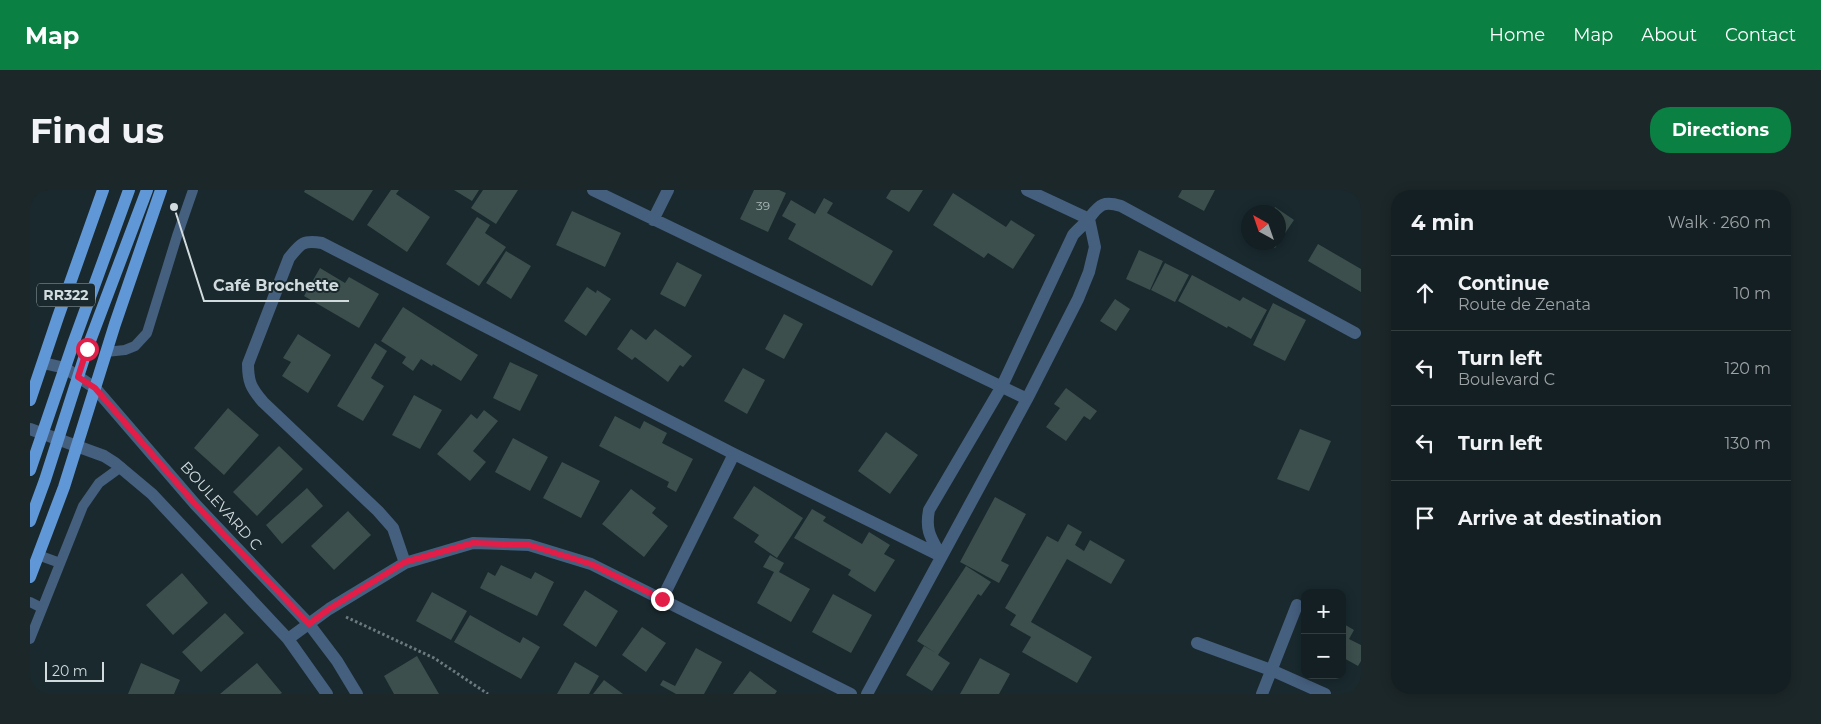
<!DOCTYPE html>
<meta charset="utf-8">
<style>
body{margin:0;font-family:Montserrat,sans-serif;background:#1c272a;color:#f1f3f6}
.controls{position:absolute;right:15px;bottom:15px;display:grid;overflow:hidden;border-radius:10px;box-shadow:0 2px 12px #0003}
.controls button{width:45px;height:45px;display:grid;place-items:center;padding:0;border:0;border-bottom:1px solid #323d40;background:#131f22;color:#f1f3f6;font:25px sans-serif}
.compass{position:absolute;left:1211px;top:15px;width:45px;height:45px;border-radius:50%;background:#131f22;box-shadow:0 2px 12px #0003;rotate:320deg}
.scale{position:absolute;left:15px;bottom:12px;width:59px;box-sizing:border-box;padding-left:5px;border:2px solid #d1dbde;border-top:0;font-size:14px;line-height:18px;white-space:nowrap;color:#d1dbde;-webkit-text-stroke:4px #19292e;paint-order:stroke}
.stop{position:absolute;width:15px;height:15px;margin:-11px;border:4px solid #e11d48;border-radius:50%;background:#fff}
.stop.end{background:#e11d48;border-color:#fff;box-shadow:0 1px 5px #0008}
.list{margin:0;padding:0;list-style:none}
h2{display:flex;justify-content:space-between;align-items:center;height:65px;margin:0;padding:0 20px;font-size:21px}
h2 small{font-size:16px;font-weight:400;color:#9da2a5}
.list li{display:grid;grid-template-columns:32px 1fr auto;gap:15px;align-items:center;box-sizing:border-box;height:75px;padding:0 20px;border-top:1px solid #323d40}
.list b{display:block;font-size:19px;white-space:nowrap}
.list p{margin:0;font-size:16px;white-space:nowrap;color:#9da2a5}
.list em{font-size:16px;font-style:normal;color:#9da2a5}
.icon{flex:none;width:28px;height:28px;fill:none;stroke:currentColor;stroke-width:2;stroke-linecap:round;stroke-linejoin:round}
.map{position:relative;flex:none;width:1331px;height:504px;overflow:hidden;border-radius:20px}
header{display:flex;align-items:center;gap:30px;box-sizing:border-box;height:70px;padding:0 25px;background:#0b8043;color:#fff}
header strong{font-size:24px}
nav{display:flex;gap:28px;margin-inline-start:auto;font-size:18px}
.intro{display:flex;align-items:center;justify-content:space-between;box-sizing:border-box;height:120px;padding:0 30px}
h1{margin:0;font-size:35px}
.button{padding:12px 22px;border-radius:20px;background:#0b8043;color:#fff;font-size:18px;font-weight:700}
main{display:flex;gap:30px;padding:0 30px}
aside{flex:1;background:#131f22;border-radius:20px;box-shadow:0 2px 12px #0003}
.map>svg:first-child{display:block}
.building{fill:#3c4f4d}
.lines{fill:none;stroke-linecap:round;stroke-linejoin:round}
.path{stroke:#6c7a7e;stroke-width:3;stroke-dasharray:2.5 2.5;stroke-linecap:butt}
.service{stroke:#455f7e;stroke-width:10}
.minor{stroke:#455f7e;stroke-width:12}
.primary{stroke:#6097d6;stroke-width:12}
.route{stroke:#e11d48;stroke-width:6}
.labels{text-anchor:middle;stroke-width:4;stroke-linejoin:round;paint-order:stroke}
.number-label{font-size:12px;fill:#acb8ba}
.shield{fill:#19292e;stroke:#9aa6a9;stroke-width:1}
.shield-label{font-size:14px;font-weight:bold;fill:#d1dbde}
.street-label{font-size:15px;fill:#d1dbde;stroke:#19292e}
.leader{fill:none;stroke:#d1dbde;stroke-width:2}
.callout-dot{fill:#d1dbde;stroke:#19292e;stroke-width:2}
.callout-label{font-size:16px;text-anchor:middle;font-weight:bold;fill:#d1dbde;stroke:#19292e;stroke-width:4;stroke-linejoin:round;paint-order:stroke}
</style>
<header>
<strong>Map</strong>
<nav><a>Home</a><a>Map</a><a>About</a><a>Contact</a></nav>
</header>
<div class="intro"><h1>Find us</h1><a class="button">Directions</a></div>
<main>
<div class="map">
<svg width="1331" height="504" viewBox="0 0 1331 504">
<rect width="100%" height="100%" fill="#19292e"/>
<path class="building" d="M275,0H343L323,31L274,2Z
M361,0H369L366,4L400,27L377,62L337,35Z
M424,0H449L442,11Z
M453,0H488L466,34L441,18Z
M724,0H749L756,3L738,42L710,29Z
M861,0H893L879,22L856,8Z
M1152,0H1185L1174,21L1148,7Z
M923,3L976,37L981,30L1005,45L983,79L958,63L954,68L903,35Z
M794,8L803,13L797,23L863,61L842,96L758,49L766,34L752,26L761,10L785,24Z
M1245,17L1264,30L1245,58L1238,52H1248V22H1242Z
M542,21L591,43L575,77L526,55Z
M447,27L460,35L455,43L476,57L449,96L416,74Z
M1288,54L1331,79V102L1278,71Z
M1109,60L1133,71L1120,100L1096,89Z
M476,61L501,76L481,109L456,93Z
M647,72L672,85L655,117L630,104Z
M1135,73L1159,85L1145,112L1121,100Z
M290,78L315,93L319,87L349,104L329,138L274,106Z
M1162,85L1210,111L1213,107L1237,120L1221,149L1198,136L1197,138L1148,111Z
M557,97L566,103L567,100L581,109L556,146L534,131Z
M1085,109L1100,119L1086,141L1070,131Z
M1243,113L1276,130L1255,171L1223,155Z
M373,117L448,165L431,191L403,174L402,176L391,169L383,181L372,173L376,167L351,151Z
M754,124L773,134L754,169L735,159Z
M601,139L616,150L625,139L662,166L653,177L650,175L638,192L605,167L602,170L587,159Z
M268,144L301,165L278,203L252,186L261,172L253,168Z
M345,153L357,161L341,188L354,196L333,231L307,216Z
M480,172L508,185L490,221L463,208Z
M713,178L735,190L717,224L694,211Z
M1036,198L1067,221L1060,230L1054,226L1036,251L1016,237L1030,218L1024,214Z
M384,205L412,220L390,259L362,245Z
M198,218L229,245L194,285L164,258Z
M454,220L468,231L443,261L456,272L440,291L407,264L441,224L447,229Z
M585,226L610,239L614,231L637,243L632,253L663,269L646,302L637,297L639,292L569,256Z
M1270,239L1301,251L1279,301L1247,289Z
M856,242L888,265L860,304L828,281Z
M483,248L518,267L500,301L465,282Z
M249,256L273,279L227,326L203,302Z
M532,272L570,291L551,328L513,308Z
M724,296L773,328L747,368L724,352L729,345L703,328Z
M277,298L293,316L252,354L236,335Z
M601,299L626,318L622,323L638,336L614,367L572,334Z
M965,307L996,324L971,371L979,375L969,393L930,372Z
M782,319L796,327L793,331L832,354L839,342L860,355L854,364L865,370L845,402L818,385L821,380L764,348Z
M318,321L341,345L304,380L281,356Z
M1038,334L1052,342L1045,355L1054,361L1060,350L1095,370L1081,394L1037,369L1001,432L1062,467L1047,493L992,462L1001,447L980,435L986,425L975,418L1017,346L1028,352Z
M740,365L754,373L749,382L780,399L761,432L727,413L744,382L733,377Z
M471,375L501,389L505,382L524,392L507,426L450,398L458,382L465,386Z
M936,376L961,392L951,406L948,404L908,465L920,473L902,501L876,485L894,456L906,463L887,451Z
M152,383L178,413L143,445L116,415Z
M555,400L588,421L566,457L533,435Z
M402,402L437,421L421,450L386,431Z
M803,404L842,425L821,463L782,442Z
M195,423L214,443L171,482L152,462Z
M440,425L490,453L493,447L510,457L491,489L424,452Z
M1312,433L1324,440L1319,449L1331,455V471L1328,476L1312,467Z
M612,437L636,453L616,482L592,465Z
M666,458L692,472L674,504H646L630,495L633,490L645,496Z
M387,466L409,504H364L354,486Z
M950,468L980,484L969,504H930Z
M545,472L569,486L559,504H527Z
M111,473L150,490L144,504H98Z
M227,473L252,503L250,504H190Z
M720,481L747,501L745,504H703Z
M574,490L593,504H563Z"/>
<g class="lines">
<path class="path" d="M316,427L404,468L458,504"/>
<path class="service" d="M76,162L95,160L105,156L117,143L147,46L163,0
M8,365L30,373
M0,412L12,418
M0,449L53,316L69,293L91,277"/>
<path class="minor" d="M563,0L997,209
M997,0L1059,29
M623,30L638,0
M13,173L35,178L65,198L165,314L279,434L307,471L327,504
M0,239L74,266L85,273L122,304L258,449L297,504
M911,366C901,348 895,341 899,320L972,196L1043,45C1048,39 1055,34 1060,27C1070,14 1074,11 1091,16L1325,143
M375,373L363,338L348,321L233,212C221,198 218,192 218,174L259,68C271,53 273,50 292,53L704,264L911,366
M632,409L704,264
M258,449L299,419L375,373L443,353L499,355L561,374L821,504
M1167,453L1241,480L1295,504
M837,504L997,209L1048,109L1059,82L1065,57L1059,29
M1232,504L1267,415"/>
<path class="primary" d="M0,210L28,127L73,0
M0,280L43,154L99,0
M0,331L15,290L57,159L117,0
M0,387L34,297L85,134L131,0"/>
</g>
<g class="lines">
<path class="route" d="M57,159L48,187L65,198L78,213L165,314L279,434L299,419L375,372L443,353L499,355L561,374L632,409"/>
</g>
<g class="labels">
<g class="number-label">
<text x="733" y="20">39</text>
</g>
<rect class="shield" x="7" y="93.5" width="58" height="23" rx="4"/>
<g class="shield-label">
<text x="36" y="110">RR322</text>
</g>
<g class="street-label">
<text transform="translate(191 316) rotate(48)" y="5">BOULEVARD C</text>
</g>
</g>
<path class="leader" d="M144 17L174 111H319"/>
<circle class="callout-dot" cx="144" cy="17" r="5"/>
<g class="callout-label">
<text x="246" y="101">Café Brochette</text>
</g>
</svg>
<div class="controls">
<button>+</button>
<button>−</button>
</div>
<svg class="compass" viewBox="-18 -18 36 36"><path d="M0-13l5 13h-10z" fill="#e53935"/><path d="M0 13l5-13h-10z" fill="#9da2a5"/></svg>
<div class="scale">20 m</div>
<div class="stop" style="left:57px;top:159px"></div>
<div class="stop end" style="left:632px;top:409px"></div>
</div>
<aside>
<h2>4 min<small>Walk · 260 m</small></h2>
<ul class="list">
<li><svg class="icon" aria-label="ahead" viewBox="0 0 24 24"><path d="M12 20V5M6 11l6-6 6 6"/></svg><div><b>Continue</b><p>Route de Zenata</p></div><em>10 m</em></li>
<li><svg class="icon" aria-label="left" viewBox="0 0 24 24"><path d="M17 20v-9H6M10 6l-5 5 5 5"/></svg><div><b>Turn left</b><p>Boulevard C</p></div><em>120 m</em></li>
<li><svg class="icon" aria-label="left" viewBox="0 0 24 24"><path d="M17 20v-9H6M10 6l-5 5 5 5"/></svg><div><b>Turn left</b></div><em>130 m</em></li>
<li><svg class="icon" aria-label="arrive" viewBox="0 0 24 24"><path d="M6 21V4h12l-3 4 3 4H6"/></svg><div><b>Arrive at destination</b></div></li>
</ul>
</aside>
</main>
